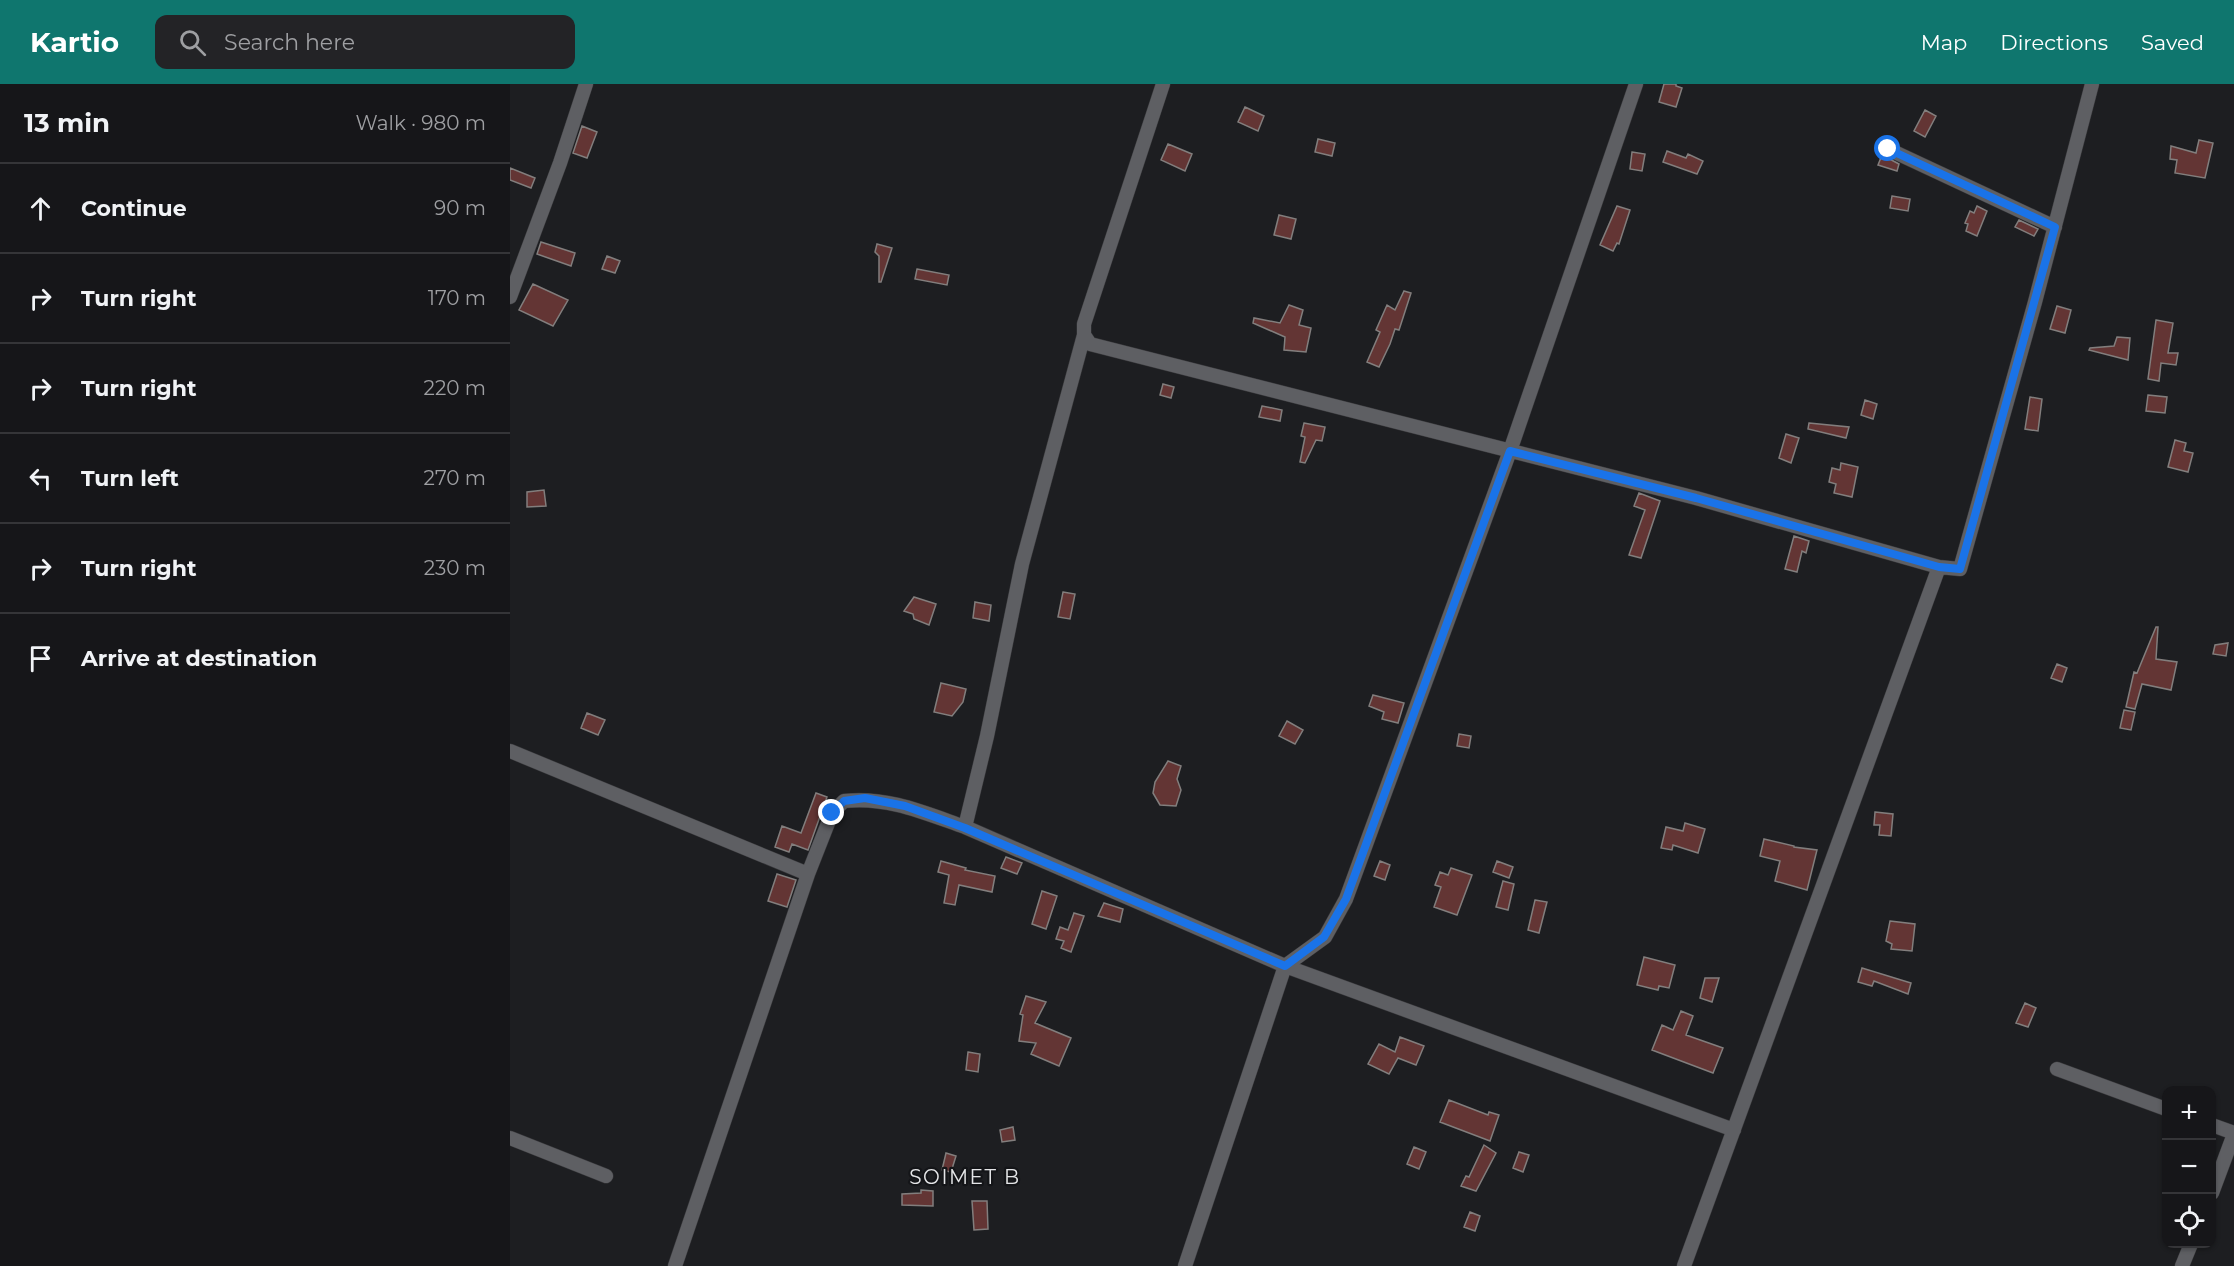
<!DOCTYPE html>
<meta charset="utf-8">
<style>
body{margin:0;font-family:Montserrat,sans-serif;background:#232326;color:#f1f3f6}
.controls{position:absolute;right:18px;bottom:18px;display:grid;overflow:hidden;border-radius:12px;box-shadow:0 2px 4px #0004}
.controls button{width:54px;height:54px;display:grid;place-items:center;padding:0;border:0;border-bottom:2px solid #353538;background:#161619;color:#f1f3f6;font:30px sans-serif}
.stop{position:absolute;width:18px;height:18px;margin:-14px;border:4px solid #1a73e8;border-radius:50%;background:#fff}
.stop.end{background:#1a73e8;border-color:#fff;box-shadow:0 2px 6px #0008}
.list{margin:0;padding:0;list-style:none}
h2{display:flex;justify-content:space-between;align-items:center;height:78px;margin:0;padding:0 24px;font-size:26px}
h2 small{font-size:20px;font-weight:400;color:#9e9fa2}
.list li{display:grid;grid-template-columns:39px 1fr auto;gap:18px;align-items:center;box-sizing:border-box;height:90px;padding:0 24px;border-top:2px solid #353538}
.list b{display:block;font-size:22px;white-space:nowrap}
.list em{font-size:20px;font-style:normal;color:#9e9fa2}
.icon{flex:none;width:33px;height:33px;fill:none;stroke:currentColor;stroke-width:2;stroke-linecap:round;stroke-linejoin:round}
.map{position:relative;flex:none;width:1724px;height:1182px;overflow:hidden}
header{display:flex;align-items:center;gap:36px;box-sizing:border-box;height:84px;padding:0 30px;background:#0f766e;color:#fff}
header strong{font-size:28px}
nav{display:flex;gap:33px;margin-inline-start:auto;font-size:21px}
.search{width:420px;height:54px;background:#232326;display:flex;align-items:center;gap:15px;box-sizing:border-box;padding:0 21px;border-radius:12px;color:#9e9fa2;font-size:22px}
main{display:flex}
aside{flex:1;background:#161619}
.map>svg:first-child{display:block}
.building{fill:#633534;stroke:#827e7d;stroke-width:1.5}
.lines{fill:none;stroke-linecap:round;stroke-linejoin:round}
.street-casing{stroke:#39393c;stroke-width:15}
.street{stroke:#5e5f63;stroke-width:14}
.route{stroke:#1a73e8;stroke-width:8}
.labels{text-anchor:middle;stroke-width:4.5;stroke-linejoin:round;paint-order:stroke}
.quarter-label{font-size:20px;letter-spacing:1.5px;fill:#e5e6e8;stroke:#141518}
</style>
<header>
<strong>Kartio</strong>
<div class="search"><svg class="icon" aria-label="search" viewBox="0 0 24 24"><circle cx="10" cy="10" r="6"/><path d="M15 15l6 6"/></svg>Search here</div>
<nav><a>Map</a><a>Directions</a><a>Saved</a></nav>
</header>
<main>
<aside>
<h2>13 min<small>Walk · 980 m</small></h2>
<ul class="list">
<li><svg class="icon" aria-label="ahead" viewBox="0 0 24 24"><path d="M12 20V5M6 11l6-6 6 6"/></svg><div><b>Continue</b></div><em>90 m</em></li>
<li><svg class="icon" aria-label="right" viewBox="0 0 24 24"><path d="M7 20v-9h11M14 6l5 5-5 5"/></svg><div><b>Turn right</b></div><em>170 m</em></li>
<li><svg class="icon" aria-label="right" viewBox="0 0 24 24"><path d="M7 20v-9h11M14 6l5 5-5 5"/></svg><div><b>Turn right</b></div><em>220 m</em></li>
<li><svg class="icon" aria-label="left" viewBox="0 0 24 24"><path d="M17 20v-9H6M10 6l-5 5 5 5"/></svg><div><b>Turn left</b></div><em>270 m</em></li>
<li><svg class="icon" aria-label="right" viewBox="0 0 24 24"><path d="M7 20v-9h11M14 6l5 5-5 5"/></svg><div><b>Turn right</b></div><em>230 m</em></li>
<li><svg class="icon" aria-label="arrive" viewBox="0 0 24 24"><path d="M6 21V4h12l-3 4 3 4H6"/></svg><div><b>Arrive at destination</b></div></li>
</ul>
</aside>
<div class="map">
<svg width="1724" height="1182" viewBox="0 0 1724 1182">
<rect width="100%" height="100%" fill="#1d1e21"/>
<path class="building" d="M1154,0H1166V2L1172,4L1166,23L1149,18Z
M735,23L754,32L748,47L728,38Z
M1415,26L1426,32L1415,53L1404,47Z
M72,42L87,48L77,74L63,69Z
M808,55L825,59L822,72L805,68Z
M1689,56L1703,59L1695,94L1665,89L1667,76L1660,75L1661,62L1686,69Z
M658,60L682,70L675,87L651,76Z
M1157,67L1176,74L1178,70L1193,77L1187,90L1153,78Z
M1122,68L1135,70L1132,87L1120,85Z
M1372,71L1389,80L1387,87L1368,81Z
M0,84L25,94L21,104L0,96Z
M1382,112L1400,115L1398,127L1380,124Z
M1107,122L1120,126L1109,160L1107,159L1103,167L1090,161Z
M1467,122L1477,127L1467,152L1456,147L1458,140L1455,139L1460,127L1464,129Z
M769,131L786,135L781,155L764,151Z
M1509,136L1528,145L1524,152L1505,143Z
M31,158L65,169L61,182L27,170Z
M367,160L382,164L371,198H369V172L365,168Z
M97,172L110,177L105,189L92,185Z
M407,185L439,191L437,201L405,195Z
M23,200L58,216L43,242L9,226Z
M894,207L901,209L889,246L885,245L880,260L869,283L857,278L870,248L866,246L877,221L885,226Z
M779,221L793,226L789,241L801,244L796,268L774,266L775,253L743,239L744,234L770,239Z
M1547,222L1561,226L1555,249L1540,245Z
M1646,236L1663,239L1658,269H1668L1666,281L1651,279L1649,297L1638,295Z
M1607,253L1620,254L1618,276L1579,266L1580,264L1604,262Z
M653,300L664,303L661,314L650,311Z
M1638,311L1657,313L1655,329L1636,327Z
M1520,313L1532,315L1528,347L1515,345Z
M1355,316L1367,320L1363,335L1351,331Z
M752,322L772,326L770,337L749,333Z
M794,339L815,343L812,357L806,356L795,379L790,378L795,353L791,352Z
M1299,339L1339,343L1336,354L1298,345Z
M1276,350L1289,354L1281,379L1269,374Z
M1665,356L1676,359L1674,367L1683,369L1678,388L1658,383Z
M1331,379L1348,383L1342,413L1324,409L1326,400L1319,398L1322,384L1330,386Z
M34,406L36,422L17,423V408Z
M1129,409L1150,417L1131,474L1119,471L1135,426L1124,422Z
M1284,452L1299,457L1296,469L1292,467L1287,488L1275,485Z
M553,508L565,510L560,535L548,533Z
M404,513L426,520L419,541L404,535L403,530L394,527Z
M465,518L481,521L479,537L463,534Z
M1646,543H1648L1646,575L1667,578L1661,606L1632,600L1625,625L1616,623L1624,588L1627,589Z
M1718,559L1716,572L1703,570L1705,561Z
M1547,580L1557,584L1552,598L1541,594Z
M431,599L456,605L453,618L442,632L424,628Z
M863,611L894,619L888,639L872,635L874,628L859,622Z
M1614,626L1625,628L1621,646L1610,644Z
M77,629L95,636L88,651L71,644Z
M777,637L793,646L785,660L769,652Z
M949,650L961,652L959,664L947,662Z
M658,677L671,682L667,695L671,706L666,722L650,721L643,709L645,698Z
M306,709L317,713L298,766L282,760L279,768L265,763L272,742L291,749Z
M1365,728L1383,730L1381,752L1369,751L1370,741H1364Z
M1175,739L1195,745L1188,769L1163,761L1162,766L1151,764L1156,743L1173,747Z
M1254,755L1284,762V763L1307,766L1297,806L1265,797L1270,777L1250,772Z
M496,773L512,779L507,790L491,784Z
M431,777L456,784L455,786L485,792L482,808L449,801L445,821L434,819L439,791L428,788Z
M870,777L880,781L875,796L864,792Z
M987,777L1003,783L999,794L983,788Z
M941,784L962,791L947,831L924,823L931,803L925,801L930,788L938,791Z
M267,790L286,796L277,823L258,817Z
M993,797L1004,800L998,826L986,823Z
M532,807L547,812L536,845L522,840Z
M1025,816L1037,818L1029,849L1018,846Z
M594,819L613,825L610,838L588,832Z
M564,829L574,832L561,868L551,864L554,857L546,855L550,843L558,846Z
M1380,837L1405,840L1402,867L1381,865L1382,860L1376,857Z
M1134,873L1165,881L1159,904L1149,902L1148,906L1127,901Z
M1352,884L1401,899L1398,910L1364,897L1362,902L1348,898Z
M1195,894H1209L1202,918L1190,914Z
M516,912L536,918L525,939L561,954L549,982L521,970L526,959L509,957L513,931L510,930Z
M1515,919L1526,924L1518,943L1506,939Z
M1171,927L1183,932L1176,951L1213,964L1203,989L1142,966L1152,941L1163,946Z
M890,953L914,962L906,981L888,974L879,990L858,980L869,960L885,968Z
M458,968L470,970L468,988L456,986Z
M939,1016L978,1031L979,1028L989,1031L980,1057L930,1038Z
M503,1043L505,1056L492,1058L490,1046Z
M974,1061L986,1069L966,1107L951,1102L956,1092L959,1093Z
M904,1063L916,1068L909,1085L897,1080Z
M1009,1068L1019,1071L1013,1088L1003,1084Z
M436,1069L446,1072L441,1088L432,1086Z
M411,1106L423,1107V1122L392,1121V1110L411,1109Z
M462,1117H477L478,1145L464,1146Z
M960,1128L970,1132L965,1147L954,1143Z"/>
<g class="lines">
<defs>
<path id="street" d="M653,0L574,240V251L580,260L1186,414L1429,483L1450,485L1525,218L1582,0
M1378,65L1545,143
M0,213L50,79L76,0
M574,251L512,480L477,652L455,743L775,882L1224,1046
M0,667L298,790
M1547,985L1656,1025
M1702,1041L1724,1049
M0,1054L96,1092
M1702,1109L1724,1050
M165,1182L298,790L322,729L334,717C377,712 415,729 455,743
M675,1182L775,882L815,853L836,815L1000,367L1126,0
M1174,1182L1429,483
M1672,1182L1681,1160"/>
</defs>
<use href="#street" class="street-casing"/>
<use href="#street" class="street"/>
</g>
<g class="lines">
<path class="route" d="M322,729L334,717L355,714L395,722L455,744L775,882L814,853L836,815L1000,367L1186,414L1429,483L1450,485L1545,143L1378,65"/>
</g>
<g class="labels">
<g class="quarter-label">
<text x="455" y="1100">SOIMET B</text>
</g>
</g>
</svg>
<div class="controls">
<button>+</button>
<button>−</button>
<button><svg class="icon" aria-label="locate" viewBox="0 0 24 24"><circle cx="12" cy="12" r="6"/><path d="M12 2v4M12 18v4M2 12h4M18 12h4"/></svg></button>
</div>
<div class="stop" style="left:1378px;top:65px"></div>
<div class="stop end" style="left:322px;top:729px"></div>
</div>
</main>
